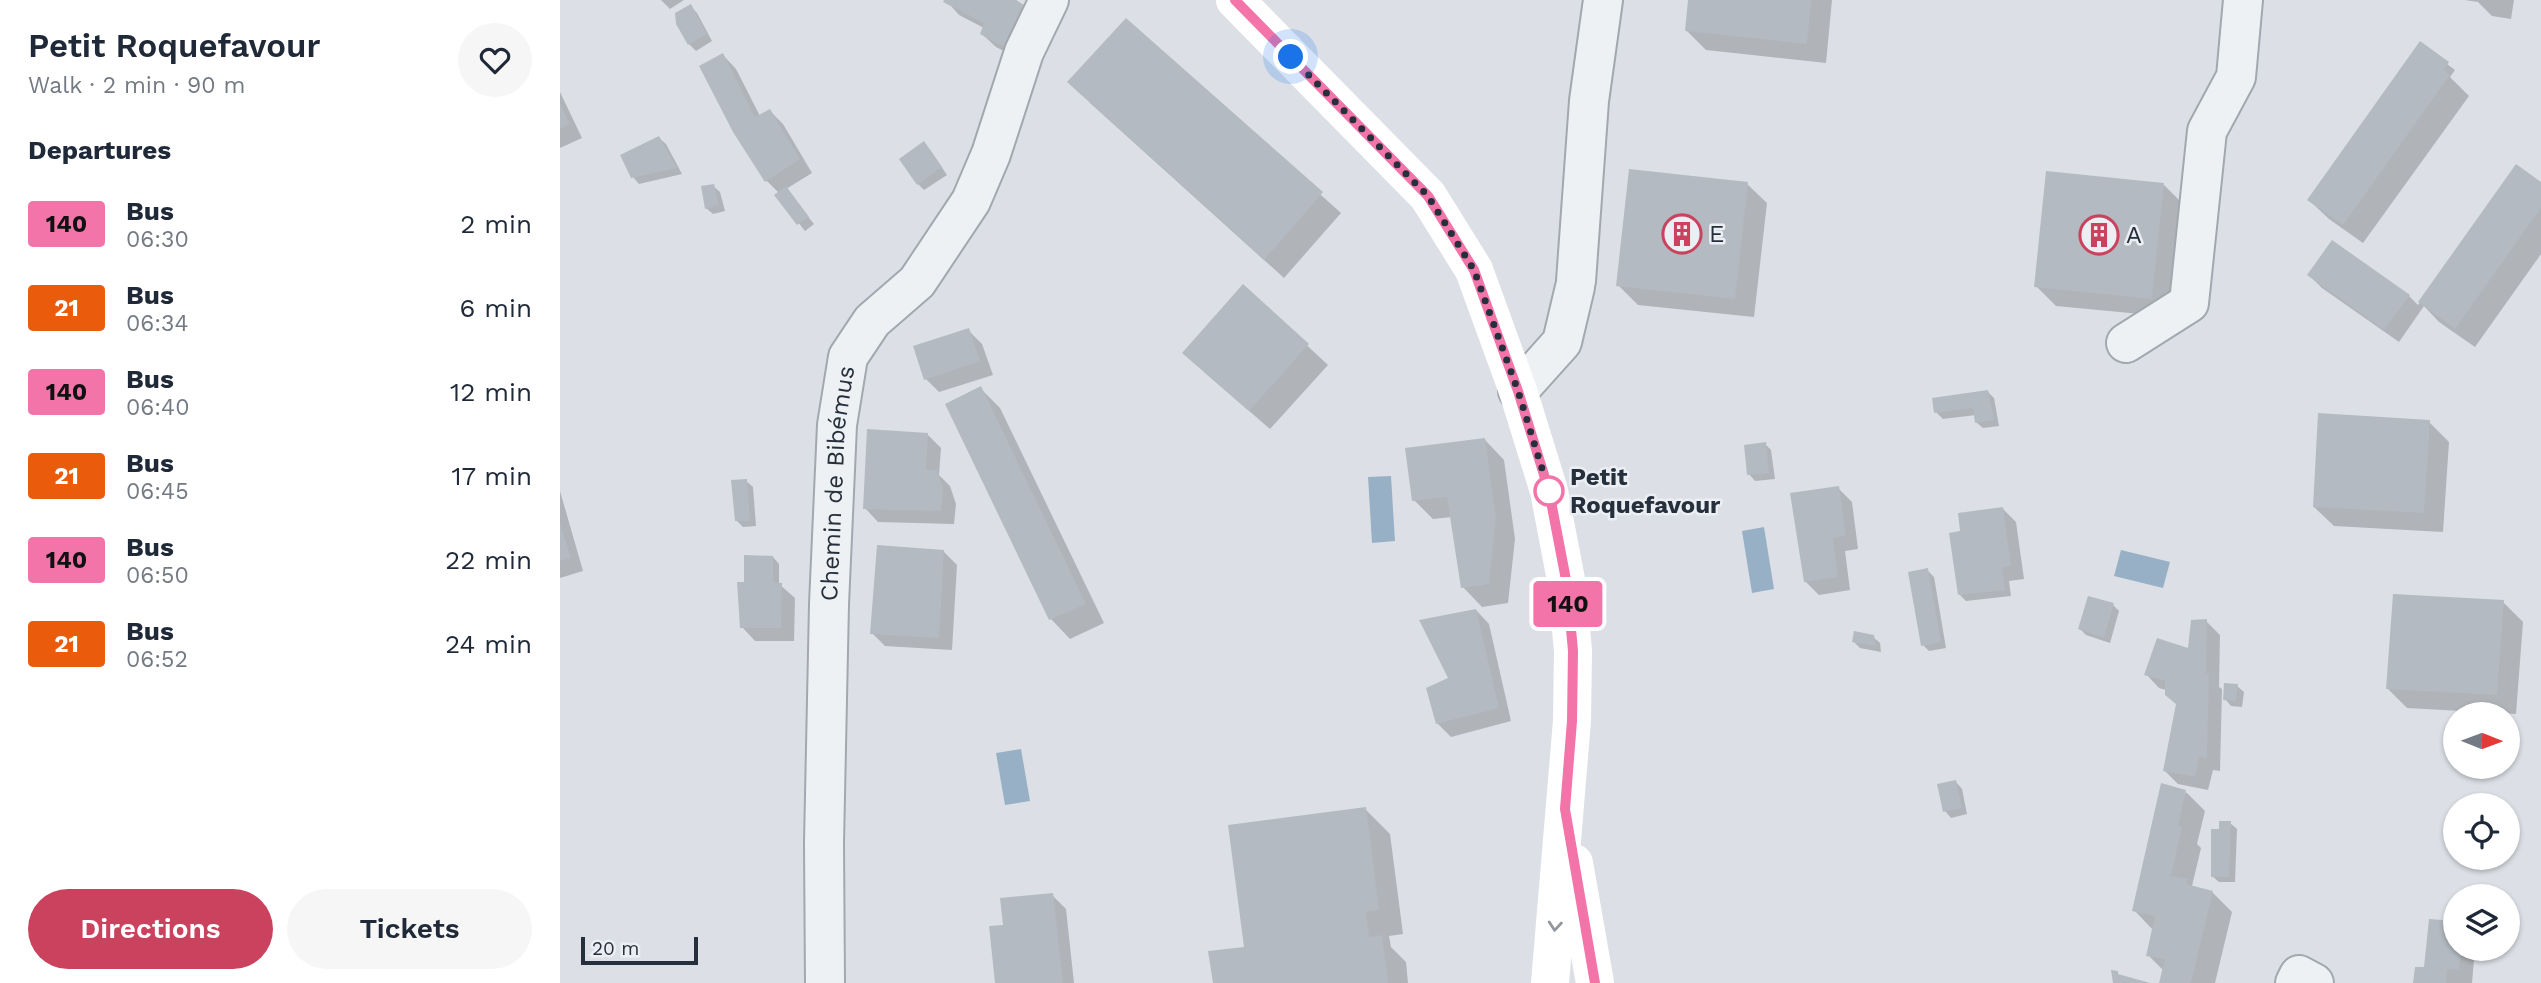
<!DOCTYPE html>
<meta charset="utf-8">
<style>
:root{--surface:#fff;--page:#f6f6f7;--text:#1f2937;--muted:#747a83;--accent:#ca425d}
body{margin:0;font-family:"Work Sans",sans-serif;background:var(--page);color:var(--text);height:100vh;display:flex;flex-direction:column;font-size:26px;white-space:nowrap}
*{box-sizing:border-box;margin:0}
p{font-size:23px;color:var(--muted)}
.icon{flex:none;width:38px;height:38px;fill:none;stroke:currentColor;stroke-width:2;stroke-linecap:round;stroke-linejoin:round}
.map{position:relative;flex:1;overflow:hidden}
.sheet{display:flex;flex-direction:column;background:var(--surface);width:560px}
.sheet>*{flex:none}
.badge{padding:0 14px;border-radius:5px;font-size:24px;line-height:46px}
.needle{width:46px;rotate:91deg}
.controls{position:absolute;left:1883px;top:702px;display:grid;gap:14px}
.controls a{display:grid;place-items:center;width:77px;height:77px;border-radius:50%;background:var(--surface);box-shadow:0 2px 5px #0004;font-size:35px}
.scale{position:absolute;left:21px;bottom:18px;width:117px;box-sizing:border-box;padding-left:7px;border:4px solid #262f3c;border-top:0;font-size:19px;line-height:24px;white-space:nowrap;color:#262f3c;-webkit-text-stroke:5px #ebeff4;paint-order:stroke}
.you{position:absolute;width:35px;height:35px;margin:-18px;border:5px solid #fff;border-radius:50%;background:#1a73e8;box-shadow:0 0 0 10px #1a73e833}
.map>.badge{position:absolute;translate:-50% -50%;box-shadow:0 0 0 4px #fff}
h2{padding:0 28px;font-size:26px;line-height:63px}
.round{display:grid;place-items:center;flex:none;width:74px;height:74px;border-radius:37px;background:var(--page)}
.headline{display:flex;align-items:center;justify-content:space-between;height:119px;padding:0 28px}
h1{font-size:33px;font-weight:600;line-height:52px}
.primary-button{display:flex;gap:14px;margin-top:auto;padding:14px 28px}
.primary-button a{flex:1;height:80px;border-radius:42px;background:var(--accent);color:#fff;font-size:28px;font-weight:600;line-height:80px;text-align:center}
.primary-button a+a{background:var(--page);color:var(--text)}
ul{padding:0;list-style:none}
li{display:flex;align-items:center;gap:21px;height:84px;padding:0 28px}
li div{flex:1}
li b{display:block;font-size:26px}
li em{font-style:normal}
li .badge{min-width:77px;font-weight:700;text-align:center}
main{display:flex;flex:1;min-height:0}
.map>svg:first-child{display:block}
.water{fill:#97b0c6}
.shadow{fill:#0003}
.building{fill:#b3bac2}
.lines{fill:none;stroke-linecap:round;stroke-linejoin:round}
.street-casing{stroke:#a2a7b0;stroke-width:42}
.street{stroke:#eef1f4;stroke-width:38}
.secondary{stroke:#fff;stroke-width:38}
.oneway{stroke:#92979e}
.line-casing{stroke:#fff;stroke-width:16}
.line{stroke:#f274a9;stroke-width:10}
.walk{stroke:#262f3c;stroke-width:7;stroke-dasharray:0 12.6}
.stop-dot{fill:#fff;stroke:#f274a9;stroke-width:3.5}
.labels{text-anchor:middle;dominant-baseline:central;stroke-width:5;stroke-linejoin:round;paint-order:stroke}
.poi-label{font-size:24px;fill:#262f3c;stroke:#ebeff4;text-anchor:start}
.stop-label{font-size:24px;font-weight:bold;fill:#262f3c;stroke:#ebeff4;text-anchor:start}
.street-label{font-size:24px;fill:#262f3c;stroke:#ebeff4}
</style>
<main>
<section class="sheet">
<div class="headline"><div><h1>Petit Roquefavour</h1><p>Walk · 2 min · 90 m</p></div><a class="round"><svg class="icon" aria-label="heart" viewBox="0 0 24 24"><path d="M12 20l-8-8c-3-5 5-10 8-4 3-6 11-1 8 4z"/></svg></a></div>
<h2>Departures</h2>
<ul>
<li><span class="badge" style="background:#f274a9;color:#111">140</span><div><b>Bus</b><p>06:30</p></div><em>2 min</em></li>
<li><span class="badge" style="background:#ea5b0b;color:#fff">21</span><div><b>Bus</b><p>06:34</p></div><em>6 min</em></li>
<li><span class="badge" style="background:#f274a9;color:#111">140</span><div><b>Bus</b><p>06:40</p></div><em>12 min</em></li>
<li><span class="badge" style="background:#ea5b0b;color:#fff">21</span><div><b>Bus</b><p>06:45</p></div><em>17 min</em></li>
<li><span class="badge" style="background:#f274a9;color:#111">140</span><div><b>Bus</b><p>06:50</p></div><em>22 min</em></li>
<li><span class="badge" style="background:#ea5b0b;color:#fff">21</span><div><b>Bus</b><p>06:52</p></div><em>24 min</em></li>
</ul>
<div class="primary-button"><a>Directions</a><a>Tickets</a></div>
</section>
<div class="map">
<svg width="1981" height="983" viewBox="0 0 1981 983">
<rect width="100%" height="100%" fill="#dce0e6"/>
<!-- water -->
<g class="water">
<path d="M831,476L835,541L812,543L808,477Z"/>
<path d="M1204,527L1214,589L1192,593L1182,531Z"/>
<path d="M1561,550L1610,562L1603,588L1554,576Z"/>
<path d="M461,749L470,801L445,805L436,753Z"/>
</g>
<!-- shadow -->
<g class="shadow">
<path d="M101,0H124L110,9Z"/>
<path d="M386,0H457L456,2L477,20L464,62L436,47L422,34L424,28L399,15Z"/>
<path d="M1130,0H1272L1266,63L1146,50L1127,31Z"/>
<path d="M1905,0H1954L1951,19L1932,16L1918,2Z"/>
<path d="M130,6L137,13L152,41L136,51L129,44L118,23Z"/>
<path d="M566,20L781,213L724,278L529,102Z"/>
<path d="M1860,44L1895,70L1890,77L1909,96L1803,243L1769,219L1749,200Z"/>
<path d="M163,55L176,69L200,116L210,111L223,124L252,173L226,189L254,224L245,231L217,195L219,193L206,180Z"/>
<path d="M0,92L22,138L0,148Z"/>
<path d="M99,138L106,144L122,174L79,184L73,177Z"/>
<path d="M370,150L387,175L364,190L358,184Z"/>
<path d="M1957,166L1981,184V254L1915,347L1879,322L1864,306L1839,342L1762,288L1749,275L1849,296L1858,305Z"/>
<path d="M1187,184L1207,203L1194,317L1078,305L1058,285Z"/>
<path d="M1604,185L1623,204L1612,317L1496,306L1476,286Z"/>
<path d="M153,186L160,192L165,211L153,214L146,208Z"/>
<path d="M683,286L768,365L710,429L644,372Z"/>
<path d="M408,330L422,344L433,375L379,392L366,379Z"/>
<path d="M420,388L440,408L544,623L510,639L491,619Z"/>
<path d="M1428,392L1434,398L1439,426L1423,428L1416,422V415L1383,419L1376,412Z"/>
<path d="M1869,422L1889,442L1883,532L1774,526L1754,507Z"/>
<path d="M367,434L381,448L379,475L390,486L396,504L394,524L318,522L305,508Z"/>
<path d="M925,440L944,460L955,539L948,603L922,607L903,587L892,517L873,519L854,500Z"/>
<path d="M1205,444L1211,450L1215,479L1195,481L1189,474Z"/>
<path d="M186,481L193,487L196,526L183,527L176,520Z"/>
<path d="M1278,488L1292,502L1298,549L1285,551L1290,590L1259,595L1245,581Z"/>
<path d="M0,491L23,571L0,578Z"/>
<path d="M1443,509L1456,522L1464,579L1449,581L1451,596L1406,601L1400,595L1402,533Z"/>
<path d="M384,552L397,565L392,650L325,646L312,633Z"/>
<path d="M213,557L219,564V584L235,598L234,641H195L182,627L186,584Z"/>
<path d="M1367,570L1374,577L1386,648L1369,651L1363,645Z"/>
<path d="M1943,602L1963,622L1956,714L1847,708L1828,689Z"/>
<path d="M1553,605L1559,611L1550,643L1526,635L1520,629Z"/>
<path d="M916,610L929,624L951,721L891,737L877,723Z"/>
<path d="M1646,621L1660,635L1659,687L1662,689L1660,771L1653,770L1648,790L1618,784L1604,770L1618,705L1606,690L1599,688L1586,674L1630,650Z"/>
<path d="M1313,637L1320,643L1321,652L1300,648L1294,642Z"/>
<path d="M1677,686L1684,692L1682,707L1671,706L1665,699Z"/>
<path d="M1396,782L1402,789L1407,814L1391,818L1385,811Z"/>
<path d="M1626,792L1645,811L1637,844L1641,848L1632,886L1652,892L1672,912L1655,983H1601L1604,971L1588,955L1593,930L1574,910Z"/>
<path d="M805,809L830,834L843,934L829,936L831,947L846,962L848,983H654Z"/>
<path d="M1670,823L1677,829L1675,882H1659L1652,876L1660,831Z"/>
<path d="M492,895L506,909L514,983H437L445,927Z"/>
<path d="M1870,921L1895,923V948H1915L1912,983H1855L1866,969Z"/>
</g>
<!-- building -->
<g class="building">
<path d="M384,0H456L464,5L450,50L420,34L424,23L383,2Z"/>
<path d="M1128,0H1251L1247,44L1125,31Z"/>
<path d="M131,4L147,34L128,45L116,24L115,13Z"/>
<path d="M566,18L763,192L704,260L507,82Z"/>
<path d="M1860,41L1889,62L1884,70L1890,75L1783,225L1747,200Z"/>
<path d="M163,53L195,117L210,109L240,159L205,182L173,132L139,66Z"/>
<path d="M0,104L10,124L0,129Z"/>
<path d="M99,136L117,168L71,178L60,155Z"/>
<path d="M364,141L382,167L357,185L339,159Z"/>
<path d="M1956,164L1981,182V208L1895,329L1858,302Z"/>
<path d="M1069,169L1188,182L1175,299L1056,286Z"/>
<path d="M1486,171L1604,183L1592,299L1474,287Z"/>
<path d="M154,184L159,205L145,209L141,186Z"/>
<path d="M226,186L249,217L237,225L214,195Z"/>
<path d="M1772,240L1850,295L1824,330L1747,275Z"/>
<path d="M683,284L749,344L689,411L622,353Z"/>
<path d="M409,328L420,361L364,380L353,346Z"/>
<path d="M421,386L526,604L489,620L385,404Z"/>
<path d="M1428,390L1434,420L1415,423L1413,408L1374,413L1372,398Z"/>
<path d="M1758,413L1870,420L1864,513L1753,507Z"/>
<path d="M307,429L368,433L366,470H377L383,489L381,511L303,509Z"/>
<path d="M925,438L936,518L929,584L901,588L887,497L852,501L845,448Z"/>
<path d="M1206,442L1209,473L1187,475L1184,445Z"/>
<path d="M187,479L190,521H175L171,480Z"/>
<path d="M1279,486L1286,536L1273,538L1278,577L1244,582L1230,493Z"/>
<path d="M1443,507L1451,566L1442,568L1445,590L1398,595L1389,533L1400,531L1398,513Z"/>
<path d="M0,523L11,558L0,561Z"/>
<path d="M317,545L384,550L379,638L310,634Z"/>
<path d="M184,555L213,556V582L222,583L221,628H180L177,582H184Z"/>
<path d="M1368,568L1381,642L1361,646L1348,572Z"/>
<path d="M1833,594L1944,600L1937,695L1826,689Z"/>
<path d="M1528,596L1554,603L1544,638L1518,629Z"/>
<path d="M916,609L939,708L876,724L866,688L888,678L859,620Z"/>
<path d="M1647,619L1646,673L1649,674L1647,758L1639,757L1635,777L1603,771L1616,704L1605,695V681L1584,675L1597,638L1628,648L1631,620Z"/>
<path d="M1294,631L1314,635L1316,646L1292,642Z"/>
<path d="M1664,683L1678,684L1676,701L1663,700Z"/>
<path d="M1396,780L1402,808L1383,812L1377,784Z"/>
<path d="M1601,783L1626,790L1618,826L1622,827L1611,876L1628,879L1626,884L1653,891L1631,983H1599L1605,959L1586,956L1595,916L1572,911Z"/>
<path d="M806,807L819,910L806,912L809,937L822,935L828,983H653L648,951L684,947L668,825Z"/>
<path d="M1659,821H1671L1669,877H1651V829H1659Z"/>
<path d="M493,893L503,983H435L429,926L443,925L440,898Z"/>
<path d="M1869,919L1895,921V948H1901L1899,970L1887,969L1886,983H1853L1855,967H1864Z"/>
<path d="M1551,970L1558,971V974L1590,983H1553Z"/>
</g>
<g class="lines">
<!-- street casing -->
<g class="street-casing">
<g id="street">
<path d="M1016,281L1029,101L1043,0"/>
<path d="M1566,343L1629,303L1647,131L1676,77L1683,0"/>
<path d="M958,391L1002,342L1015,287"/>
<path id="s1" d="M265,983L264,843L269,604L277,425L288,357L312,321L357,282L411,201L431,154L464,52L489,0"/>
<path d="M1735,983L1739,975L1754,983"/>
</g>
</g>
<!-- street -->
<use href="#street" class="street"/>
<!-- secondary -->
<g class="secondary">
<path d="M675,0L868,196L914,270L958,391L989,491L1007,585L1013,651L1012,721L990,983"/>
<path d="M1014,863L1035,983"/>
</g>
</g>
<!-- one-way arrows -->
<defs><path id="oneway-chevron" d="M-2-3.5L2.5 0L-2 3.5" fill="none" stroke-width="1.6" stroke-linecap="round" stroke-linejoin="round" transform="scale(1.75)"/></defs>
<use class="oneway" href="#oneway-chevron" transform="translate(995 926) rotate(95)"/>
<g class="lines">
<!-- line casing -->
<g class="line-casing">
<path id="line" d="M675,0L868,196L914,270L931,317L958,391L989,491L1007,585L1013,651L1012,721L1005,809L1035,983"/>
</g>
<!-- line -->
<use href="#line" class="line"/>
<!-- walk -->
<path class="walk" d="M731,57L868,196L914,270L958,391L989,491"/>
</g>
<!-- icons -->
<defs>
<g id="building-ring" transform="scale(2.0125)"><circle r="9.5" fill="#ebeff4" stroke="#ca425d" stroke-width="1.5"/><path d="M-4-6H4V6H1V3H-1V6H-4ZM-2.5-4.3h1.7v1.8h-1.7ZM.8-4.3h1.7v1.8H.8ZM-2.5-1h1.7V.8h-1.7ZM.8-1h1.7V.8H.8Z" fill="#ca425d"/></g>
</defs>
<g fill-rule="evenodd">
<use href="#building-ring" x="1122" y="234"/>
<use href="#building-ring" x="1539" y="235"/>
</g>
<!-- markers -->
<circle class="stop-dot" cx="989" cy="491" r="14"/>
<g class="labels">
<!-- poi labels -->
<g class="poi-label">
<text x="1149" y="234">E</text>
<text x="1566" y="235">A</text>
</g>
<!-- stop labels -->
<g class="stop-label">
<text x="1010" y="477">Petit<tspan x="1010" dy="28">Roquefavour</tspan></text>
</g>
<!-- street labels -->
<g class="street-label">
<text stroke="none"><textPath href="#s1" startOffset="500">Chemin de Bibémus</textPath></text>
</g>
</g>
</svg>
<div class="controls">
<a><svg class="needle" viewBox="-14 -14 28 28"><path d="M0-13l5 13h-10z" fill="#e53935"/><path d="M0 13l5-13h-10z" fill="#747a83"/></svg></a>
<a><svg class="icon" aria-label="locate" viewBox="0 0 24 24"><circle cx="12" cy="12" r="6"/><path d="M12 2v4M12 18v4M2 12h4M18 12h4"/></svg></a>
<a><svg class="icon" aria-label="layers" viewBox="0 0 24 24"><path d="M12 4l9 5-9 5-9-5zM3 14l9 5 9-5"/></svg></a>
</div>
<div class="scale">20 m</div>
<div class="you" style="left:731px;top:57px"></div>
<b class="badge" style="left:1008px;top:604px;background:#f274a9;color:#111">140</b>
</div>
</main>
